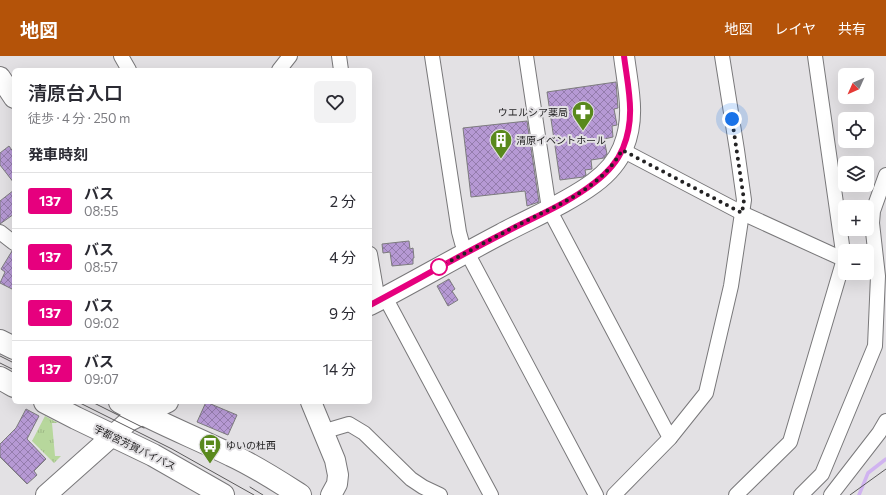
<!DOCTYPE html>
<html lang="ja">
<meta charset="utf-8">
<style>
:root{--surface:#fff;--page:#f2f2f3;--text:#2b2b33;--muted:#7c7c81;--line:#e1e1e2;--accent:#b45309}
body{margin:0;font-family:Commissioner,"Noto Sans JP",sans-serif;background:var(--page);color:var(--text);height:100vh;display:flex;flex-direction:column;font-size:15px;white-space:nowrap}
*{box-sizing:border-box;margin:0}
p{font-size:13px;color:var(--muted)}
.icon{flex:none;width:22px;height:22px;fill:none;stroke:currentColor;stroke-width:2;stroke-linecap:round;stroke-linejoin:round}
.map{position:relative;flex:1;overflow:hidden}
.drawer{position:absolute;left:12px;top:12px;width:360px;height:336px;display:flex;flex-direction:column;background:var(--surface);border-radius:6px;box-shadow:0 4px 16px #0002}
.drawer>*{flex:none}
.badge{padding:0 8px;border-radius:3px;font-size:14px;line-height:26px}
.needle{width:26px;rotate:225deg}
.controls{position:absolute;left:838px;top:12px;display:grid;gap:8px}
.controls a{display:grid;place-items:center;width:36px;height:36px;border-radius:6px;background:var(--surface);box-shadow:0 4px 16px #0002;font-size:20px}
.you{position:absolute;width:20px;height:20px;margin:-10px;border:3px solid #fff;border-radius:50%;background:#1a73e8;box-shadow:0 0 0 6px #1a73e833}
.map>.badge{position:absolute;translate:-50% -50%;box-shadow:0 0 0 2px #fff}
h2{padding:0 16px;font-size:15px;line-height:36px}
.round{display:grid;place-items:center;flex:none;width:42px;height:42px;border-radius:6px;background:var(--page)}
.headline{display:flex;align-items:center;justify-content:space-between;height:68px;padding:0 16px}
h1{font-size:19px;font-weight:600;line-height:30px}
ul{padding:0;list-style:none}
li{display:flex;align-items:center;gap:12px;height:56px;padding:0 16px;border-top:1px solid var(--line)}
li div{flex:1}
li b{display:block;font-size:15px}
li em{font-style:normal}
li .badge{min-width:44px;font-weight:700;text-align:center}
header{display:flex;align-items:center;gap:24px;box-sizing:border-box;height:56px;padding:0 20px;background:var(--accent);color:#fff}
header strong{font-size:19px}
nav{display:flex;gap:22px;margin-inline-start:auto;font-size:14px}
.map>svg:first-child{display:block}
.park{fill:url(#park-tufts)}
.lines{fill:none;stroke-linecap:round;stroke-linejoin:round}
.stream{stroke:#d0b3f0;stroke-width:3.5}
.building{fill:url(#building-cross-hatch);stroke:#7d7c7e}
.street-casing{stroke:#79787a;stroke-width:16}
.secondary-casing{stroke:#79787a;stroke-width:22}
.primary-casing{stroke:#79787a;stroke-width:24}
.street{stroke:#fff;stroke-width:14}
.secondary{stroke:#fff;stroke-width:20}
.primary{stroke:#fff;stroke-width:22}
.tram{stroke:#5b5a5b;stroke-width:1}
.line-casing{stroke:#fff;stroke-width:9}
.line{stroke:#e6007e;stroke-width:6}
.walk{stroke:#242324;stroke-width:4;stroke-dasharray:0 7.2}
.stop-dot{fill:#fff;stroke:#e6007e;stroke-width:2}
.labels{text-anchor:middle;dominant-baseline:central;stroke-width:4;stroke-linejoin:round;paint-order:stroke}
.poi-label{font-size:10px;fill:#242324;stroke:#e3e1e4;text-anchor:start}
.street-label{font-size:10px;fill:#242324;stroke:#e3e1e4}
</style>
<header>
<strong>地図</strong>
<nav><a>地図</a><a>レイヤ</a><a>共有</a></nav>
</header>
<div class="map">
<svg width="886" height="439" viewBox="0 0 886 439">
<defs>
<pattern id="park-tufts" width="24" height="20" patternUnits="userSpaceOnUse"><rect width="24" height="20" fill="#b7d79c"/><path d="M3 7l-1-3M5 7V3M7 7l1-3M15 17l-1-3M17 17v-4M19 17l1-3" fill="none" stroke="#9db886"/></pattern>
<pattern id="building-cross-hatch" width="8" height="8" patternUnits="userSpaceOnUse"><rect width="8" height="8" fill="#b699d4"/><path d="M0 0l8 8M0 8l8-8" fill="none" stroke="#947cac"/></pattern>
</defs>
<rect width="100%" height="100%" fill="#e3e1e4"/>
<!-- park -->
<path class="park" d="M45,360L58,367H52L55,400H61L54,407L32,385Z"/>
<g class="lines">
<!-- stream -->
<path class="stream" d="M859,439L868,417L886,403"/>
</g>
<!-- building -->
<g class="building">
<path d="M616,26L618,52L614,53L617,69L612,70L613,81L604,83L607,98L604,102L591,104L592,113L585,114L586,119L583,121L560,124L547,36Z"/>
<path d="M527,65L539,146L527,150L525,135L471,141L463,72Z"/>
<path d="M9,90L14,97V127L0,109V97Z"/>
<path d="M14,134V158L0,168V145Z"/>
<path d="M409,185L410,193L413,192L414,202H413V208L392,210L390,196L383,197L382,188Z"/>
<path d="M12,195H14V234L0,227L5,216L1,213Z"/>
<path d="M449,223L455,233L452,235L458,244L448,250L437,230Z"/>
<path d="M206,346L237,359L228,379L197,366Z"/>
<path d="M26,353L39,360L27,383L46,403L34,415L37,419L27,428L0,401V388L16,372Z"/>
</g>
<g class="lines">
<!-- street casing -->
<g class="street-casing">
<g id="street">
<path d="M121,0L129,14"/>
<path d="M339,0L341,14"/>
<path d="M432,0L459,176L462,187L596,439"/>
<path d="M526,0L549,153L670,382"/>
<path d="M279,14L290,0"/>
<path d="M622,94L742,157L845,204"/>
<path d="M0,176L14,187"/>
<path d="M370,198L378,245"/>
<path d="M385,241L491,439"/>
<path d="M322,376L349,368L364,377L411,423L423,431L440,439"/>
<path d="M614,439L670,382L706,337L731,230L744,144L737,94L722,0"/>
<path d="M736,439L790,386L844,203L815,0"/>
<path d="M801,439L822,418L875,290L878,220L872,167L873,155L886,119"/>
<path d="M831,439L879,377L886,365"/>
</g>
</g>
<!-- secondary casing -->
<g class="secondary-casing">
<g id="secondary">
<path d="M0,21L14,42"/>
<path d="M370,249C414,226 457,201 501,178C531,162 567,147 594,127C606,118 617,107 623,92C636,61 628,32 624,0"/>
<path d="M311,346L335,404L338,419L337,428L331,439"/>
<path d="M46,439L129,365L168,346"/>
</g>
</g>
<!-- primary casing -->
<g class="primary-casing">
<g id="primary">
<path d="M0,285L14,292"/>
<path d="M0,322L14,330"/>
<path d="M45,346L76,362L153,399L223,439"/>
<path d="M120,346C156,366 194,381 231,399C255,410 278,425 300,439"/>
</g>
</g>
<!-- street -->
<use href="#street" class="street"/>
<!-- secondary -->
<use href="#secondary" class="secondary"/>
<!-- primary -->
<use href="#primary" class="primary"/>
<!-- tram -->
<g class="tram">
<path d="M0,300L14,307"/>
<path d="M0,307L14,314"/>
<path d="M78,346L172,393L254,439"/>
<path d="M92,346L144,372"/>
<path d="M250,431L263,439"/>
<path d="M850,439L886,413"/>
</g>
</g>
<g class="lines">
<!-- line casing -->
<g class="line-casing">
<path id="line" d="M370,249C415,225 459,200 504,177C534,161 567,148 594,127C606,118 617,107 623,92C636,61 628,32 624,0"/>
</g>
<!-- line -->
<use href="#line" class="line"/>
<!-- walk -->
<path class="walk" d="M439,211C466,197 493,182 520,168C559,148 601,133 622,94L742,157L744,144L732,63"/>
</g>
<!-- icons -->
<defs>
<g id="pharmacy-pin" transform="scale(1.15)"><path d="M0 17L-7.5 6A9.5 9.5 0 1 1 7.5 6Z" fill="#59891d" stroke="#e3e1e4"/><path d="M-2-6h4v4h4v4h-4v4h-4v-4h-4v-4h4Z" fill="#fff"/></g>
<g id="building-pin" transform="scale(1.15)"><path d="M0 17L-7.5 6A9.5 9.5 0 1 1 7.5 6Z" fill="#59891d" stroke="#e3e1e4"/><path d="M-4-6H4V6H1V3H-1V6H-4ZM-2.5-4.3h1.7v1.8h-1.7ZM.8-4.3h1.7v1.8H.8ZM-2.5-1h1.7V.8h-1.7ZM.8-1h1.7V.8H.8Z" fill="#fff"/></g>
<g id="bus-pin" transform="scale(1.15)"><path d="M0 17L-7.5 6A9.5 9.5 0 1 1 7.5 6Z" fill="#59891d" stroke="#e3e1e4"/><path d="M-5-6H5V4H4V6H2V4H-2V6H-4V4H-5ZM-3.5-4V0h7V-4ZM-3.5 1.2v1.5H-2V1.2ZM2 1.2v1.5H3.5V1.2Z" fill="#fff"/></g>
</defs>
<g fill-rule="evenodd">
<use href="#pharmacy-pin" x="583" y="56"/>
<use href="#building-pin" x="501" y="84"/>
<use href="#bus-pin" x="210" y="389"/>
</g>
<!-- markers -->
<circle class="stop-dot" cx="439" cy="211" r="8"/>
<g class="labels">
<!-- poi labels -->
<g class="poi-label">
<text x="568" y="56" text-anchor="end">ウエルシア薬局</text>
<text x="516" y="84">清原イベントホール</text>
<text x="226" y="389">ゆいの杜西</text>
</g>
<!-- street labels -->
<g class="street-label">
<text transform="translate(135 391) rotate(26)">宇都宮芳賀バイパス</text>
</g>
</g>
</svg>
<div class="controls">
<a><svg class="needle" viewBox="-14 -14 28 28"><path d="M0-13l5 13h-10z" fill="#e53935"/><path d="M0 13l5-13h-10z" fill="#7c7c81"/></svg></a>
<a><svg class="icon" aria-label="locate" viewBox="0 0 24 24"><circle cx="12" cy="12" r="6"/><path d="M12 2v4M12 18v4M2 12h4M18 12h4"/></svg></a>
<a><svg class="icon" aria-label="layers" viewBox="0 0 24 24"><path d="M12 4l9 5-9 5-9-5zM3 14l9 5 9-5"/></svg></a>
<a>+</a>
<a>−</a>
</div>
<div class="you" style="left:732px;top:63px"></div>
<section class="drawer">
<div class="headline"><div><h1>清原台入口</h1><p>徒歩 · 4 分 · 250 m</p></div><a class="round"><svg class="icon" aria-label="heart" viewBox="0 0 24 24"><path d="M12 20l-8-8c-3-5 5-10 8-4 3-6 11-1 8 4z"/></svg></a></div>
<h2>発車時刻</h2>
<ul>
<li><span class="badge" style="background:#e6007e;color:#fff">137</span><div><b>バス</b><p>08:55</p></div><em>2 分</em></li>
<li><span class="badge" style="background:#e6007e;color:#fff">137</span><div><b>バス</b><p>08:57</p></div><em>4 分</em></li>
<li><span class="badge" style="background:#e6007e;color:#fff">137</span><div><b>バス</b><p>09:02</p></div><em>9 分</em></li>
<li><span class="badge" style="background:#e6007e;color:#fff">137</span><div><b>バス</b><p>09:07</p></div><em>14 分</em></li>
</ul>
</section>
</div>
